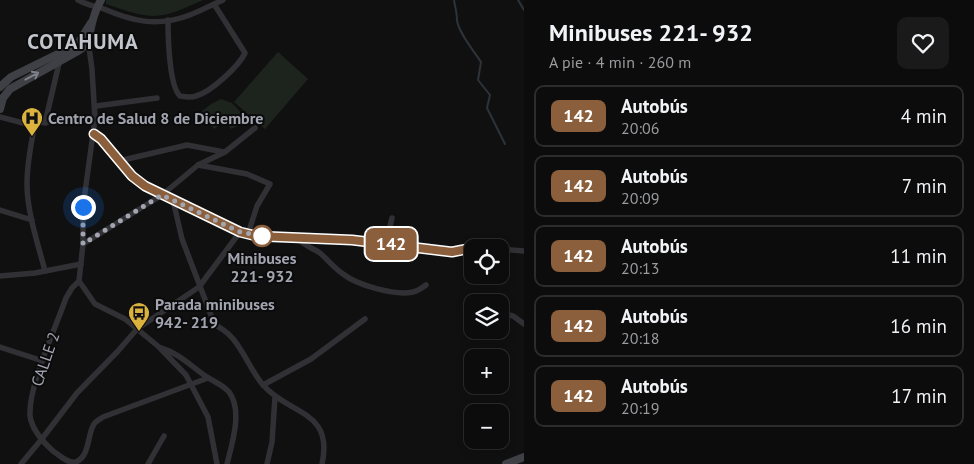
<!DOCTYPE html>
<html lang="es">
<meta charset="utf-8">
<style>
:root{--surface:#0c0c0d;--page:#1a1a1b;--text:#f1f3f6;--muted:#9a9b9d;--line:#2c2c2e}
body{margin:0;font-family:"PT Sans",sans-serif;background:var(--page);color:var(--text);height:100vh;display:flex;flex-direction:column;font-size:19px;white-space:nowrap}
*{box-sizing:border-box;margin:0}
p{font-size:16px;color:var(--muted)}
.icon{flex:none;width:28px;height:28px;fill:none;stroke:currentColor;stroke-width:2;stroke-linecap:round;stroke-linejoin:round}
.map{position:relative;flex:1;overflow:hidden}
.sheet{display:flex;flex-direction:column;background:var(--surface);width:450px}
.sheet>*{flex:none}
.badge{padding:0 10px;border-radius:8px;font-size:18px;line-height:32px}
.tools{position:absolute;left:464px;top:239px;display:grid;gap:10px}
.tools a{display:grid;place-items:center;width:45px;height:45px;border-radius:10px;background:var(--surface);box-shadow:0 2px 8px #0003,0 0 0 1px var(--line);font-size:25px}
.you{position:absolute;width:25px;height:25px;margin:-12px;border:4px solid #fff;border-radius:50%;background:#1a73e8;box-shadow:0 0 0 8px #1a73e833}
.map>.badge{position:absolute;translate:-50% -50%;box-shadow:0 0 0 2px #fff}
.round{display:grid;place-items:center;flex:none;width:52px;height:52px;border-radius:10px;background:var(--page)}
.summary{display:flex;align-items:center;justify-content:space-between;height:85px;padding:0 25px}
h1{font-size:24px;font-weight:800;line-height:38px}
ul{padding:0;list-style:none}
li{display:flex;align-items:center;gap:15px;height:62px;margin:0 10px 8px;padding:0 15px;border:2px solid var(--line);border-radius:10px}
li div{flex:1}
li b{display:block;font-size:19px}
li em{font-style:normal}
li .badge{min-width:55px;font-weight:700;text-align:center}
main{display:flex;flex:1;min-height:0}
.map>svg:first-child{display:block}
.green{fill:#1d231d}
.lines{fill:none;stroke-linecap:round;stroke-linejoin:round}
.stream{stroke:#2d3339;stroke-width:2}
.street{stroke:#313135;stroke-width:5.5}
.secondary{stroke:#3f4045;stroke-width:8}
.oneway{stroke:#7f828b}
.line-casing{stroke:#fff;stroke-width:11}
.line{stroke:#8b5e3c;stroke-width:8}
.walk{stroke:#a2a5b0;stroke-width:5;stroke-dasharray:0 9}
.stop-dot{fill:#fff;stroke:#8b5e3c;stroke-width:2.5}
.labels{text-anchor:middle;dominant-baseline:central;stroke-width:4;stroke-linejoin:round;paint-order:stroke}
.poi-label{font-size:16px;font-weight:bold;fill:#a2a5b0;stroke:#0b0b0c;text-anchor:start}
.stop-label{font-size:16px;font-weight:bold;fill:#a2a5b0;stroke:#0b0b0c}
.street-label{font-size:16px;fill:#a2a5b0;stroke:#0b0b0c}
.district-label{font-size:21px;font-weight:bold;letter-spacing:1px;fill:#c3c5cc;stroke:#0b0b0c}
</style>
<main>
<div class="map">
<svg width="524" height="464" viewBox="0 0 524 464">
<rect width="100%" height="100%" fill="#101011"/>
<!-- green -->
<g class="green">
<path d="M106,0H203C157,21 153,20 106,4Z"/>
<path d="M278,52L308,79L265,129L234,102Z"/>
<path d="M221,99L232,103L249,121L231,129L225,121L214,129L201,112L211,104Z"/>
</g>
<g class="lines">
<!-- stream -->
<g class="stream">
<path d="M454,0C455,7 457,13 457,20C458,32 474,51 481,62L478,80L490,95L487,108L505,144"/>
<path d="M518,0L524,10"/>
</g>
<!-- street -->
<g class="street">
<path d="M78,0C87,5 95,6 104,9C132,21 156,27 187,16C199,12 211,5 223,0"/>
<path d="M168,20C168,36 169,86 180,96C186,97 191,98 196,96C211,92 239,66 245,53L214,4"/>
<path d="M88,40L92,69L95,119L83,207V244L79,281L95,304L125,319L159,347L186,375L208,417L217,464"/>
<path d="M96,106L157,98"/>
<path d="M0,117L23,123H35L95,119"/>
<path d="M35,123C31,144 27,163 27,184C27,212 38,244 45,271"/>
<path d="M45,123L60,59"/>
<path d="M94,134L101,139L132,176L145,186L240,232L256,236L353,240L452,252L472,248"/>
<path d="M119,161L187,145L224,152"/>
<path d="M198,165L247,174L270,184L257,206L248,234"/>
<path d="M173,200L182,239L214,323C217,327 222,328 226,332C229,334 231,337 234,340C245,354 252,372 263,385C289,415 334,410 322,464"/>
<path d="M0,210L32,220"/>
<path d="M298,238C302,245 313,248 320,253C328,260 334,268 343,274C357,285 395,296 413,292C418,291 422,288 426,285"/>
<path d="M386,243L392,218"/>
<path d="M83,244L162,195L198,165L225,152L255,128"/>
<path d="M500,249L524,251"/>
<path d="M0,276L35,273L81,264"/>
<path d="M79,281L72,288L66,298C56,327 28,387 30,416C32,430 43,442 53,451C59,455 68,464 76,462C90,456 87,435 94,424C96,421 100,419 103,417L208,378"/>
<path d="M503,313L513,316L524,324"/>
<path d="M0,347L43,361"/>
<path d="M161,348C178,353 190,365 204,375C212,381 222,384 229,392C243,410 232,444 227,464"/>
<path d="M263,385L311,359L365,319"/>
<path d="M21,464L41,440L77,393L118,351L137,329L199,287L240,232"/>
<path d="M148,464L164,436"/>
<path d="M267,464L272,442L275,397"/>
</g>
<!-- secondary -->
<g class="secondary">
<path d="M0,87L11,77L74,46L79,42L91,23"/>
<path d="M0,109L3,98L10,89L78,51C90,44 89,35 92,23C94,15 97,7 101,0"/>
<path d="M506,464L524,457"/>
</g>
</g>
<!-- one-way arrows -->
<defs><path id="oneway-shaft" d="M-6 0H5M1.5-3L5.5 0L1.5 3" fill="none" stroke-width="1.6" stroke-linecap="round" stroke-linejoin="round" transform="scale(1.25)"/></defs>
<use class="oneway" href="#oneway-shaft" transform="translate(32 76) rotate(-28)"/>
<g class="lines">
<!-- line casing -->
<g class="line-casing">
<path id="line" d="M94,134L101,139L132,176L145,186L240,232L256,236L352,240L452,252L472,248"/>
</g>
<!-- line -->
<use href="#line" class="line"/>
<!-- walk -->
<path class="walk" d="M83,207V244L162,195L240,232L262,236"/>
</g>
<!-- icons -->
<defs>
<g id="hospital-pin" transform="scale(1.125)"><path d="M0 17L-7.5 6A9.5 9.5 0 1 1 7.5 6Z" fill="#dab33f" stroke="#0b0b0c"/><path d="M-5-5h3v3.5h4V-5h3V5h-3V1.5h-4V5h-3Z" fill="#111"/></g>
<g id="bus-pin" transform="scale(1.125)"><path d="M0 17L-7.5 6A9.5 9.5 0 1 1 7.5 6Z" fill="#dab33f" stroke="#0b0b0c"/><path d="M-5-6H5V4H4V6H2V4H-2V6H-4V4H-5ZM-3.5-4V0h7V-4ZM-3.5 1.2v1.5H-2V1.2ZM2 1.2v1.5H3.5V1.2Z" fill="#111"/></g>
</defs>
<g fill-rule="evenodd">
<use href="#hospital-pin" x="32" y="118"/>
<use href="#bus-pin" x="139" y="313"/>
</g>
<!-- markers -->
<circle class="stop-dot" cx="262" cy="236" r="10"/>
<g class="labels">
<!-- poi labels -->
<g class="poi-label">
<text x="48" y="118">Centro de Salud 8 de Diciembre</text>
<text x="155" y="304">Parada minibuses<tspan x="155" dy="18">942- 219</tspan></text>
</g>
<!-- stop labels -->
<g class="stop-label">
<text x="262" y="258">Minibuses<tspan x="262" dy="18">221- 932</tspan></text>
</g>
<!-- street labels -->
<g class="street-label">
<text transform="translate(45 359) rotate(-71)">CALLE 2</text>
</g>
<!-- district labels -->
<g class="district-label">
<text x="83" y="41">COTAHUMA</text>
</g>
</g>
</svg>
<div class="tools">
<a><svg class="icon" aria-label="locate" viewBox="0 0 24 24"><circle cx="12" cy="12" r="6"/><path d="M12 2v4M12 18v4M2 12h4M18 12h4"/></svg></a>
<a><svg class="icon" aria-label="layers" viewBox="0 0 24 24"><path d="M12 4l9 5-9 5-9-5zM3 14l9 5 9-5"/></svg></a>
<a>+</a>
<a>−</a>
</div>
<div class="you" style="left:83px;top:207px"></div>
<b class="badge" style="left:391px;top:244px;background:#8b5e3c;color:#fff">142</b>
</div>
<section class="sheet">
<div class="summary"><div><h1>Minibuses 221- 932</h1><p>A pie · 4 min · 260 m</p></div><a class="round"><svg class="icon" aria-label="heart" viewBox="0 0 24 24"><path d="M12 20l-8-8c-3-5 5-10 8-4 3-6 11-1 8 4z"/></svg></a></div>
<ul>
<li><span class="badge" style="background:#8b5e3c;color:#fff">142</span><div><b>Autobús</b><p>20:06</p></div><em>4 min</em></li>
<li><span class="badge" style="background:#8b5e3c;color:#fff">142</span><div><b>Autobús</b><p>20:09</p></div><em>7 min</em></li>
<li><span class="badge" style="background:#8b5e3c;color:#fff">142</span><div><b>Autobús</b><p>20:13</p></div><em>11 min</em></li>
<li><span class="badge" style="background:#8b5e3c;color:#fff">142</span><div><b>Autobús</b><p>20:18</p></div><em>16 min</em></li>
<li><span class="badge" style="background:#8b5e3c;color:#fff">142</span><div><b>Autobús</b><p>20:19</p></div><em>17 min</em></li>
</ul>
</section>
</main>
